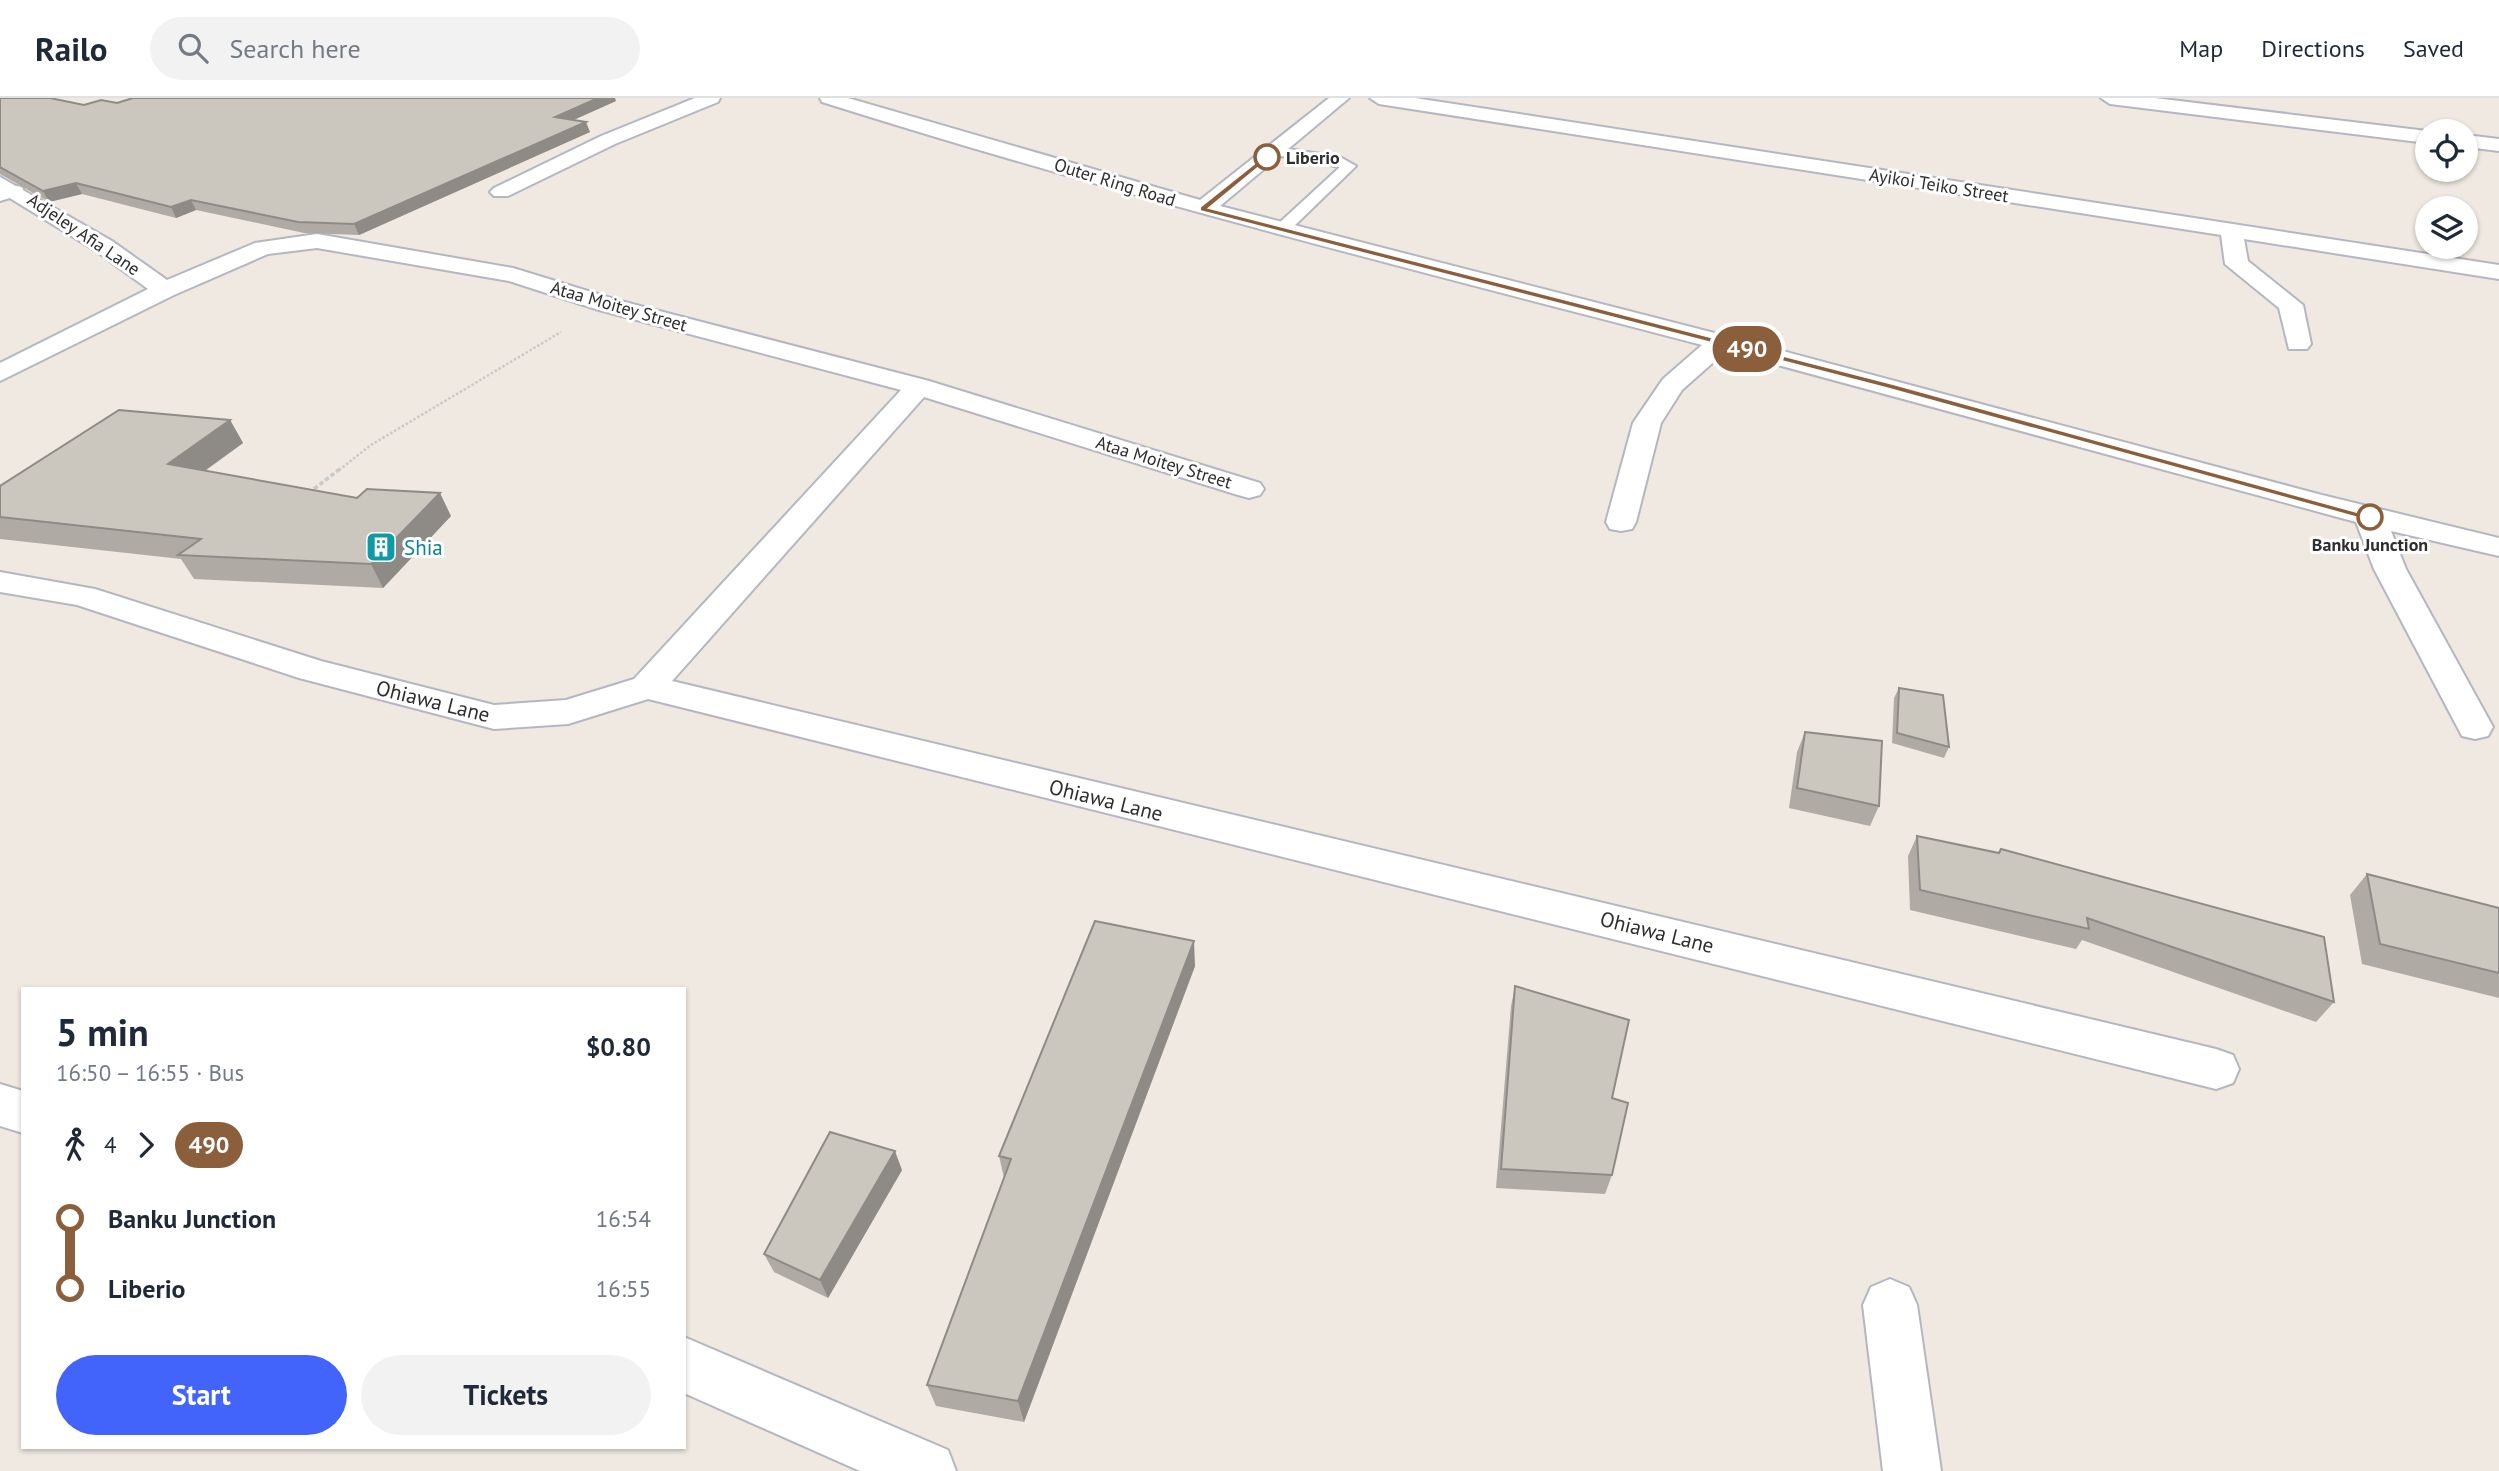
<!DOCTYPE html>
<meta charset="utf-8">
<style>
:root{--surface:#fff;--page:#f2f2f3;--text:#1f2937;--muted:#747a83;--line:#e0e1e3;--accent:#4264fb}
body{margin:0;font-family:"PT Sans",sans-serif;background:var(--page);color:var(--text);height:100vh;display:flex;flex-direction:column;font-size:26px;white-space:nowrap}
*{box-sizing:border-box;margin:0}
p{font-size:23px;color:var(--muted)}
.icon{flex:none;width:38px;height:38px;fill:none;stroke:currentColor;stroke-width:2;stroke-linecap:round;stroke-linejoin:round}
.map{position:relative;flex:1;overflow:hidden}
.panel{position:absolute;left:21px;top:889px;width:665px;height:462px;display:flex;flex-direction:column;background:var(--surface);border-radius:0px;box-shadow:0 2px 5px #0004}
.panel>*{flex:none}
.badge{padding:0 14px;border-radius:23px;font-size:24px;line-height:46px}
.fabs{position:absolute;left:2415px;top:21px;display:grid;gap:14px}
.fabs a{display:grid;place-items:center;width:63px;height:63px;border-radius:50%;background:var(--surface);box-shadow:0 2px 5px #0004;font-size:35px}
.map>.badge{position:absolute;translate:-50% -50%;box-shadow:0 0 0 4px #fff}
.legs{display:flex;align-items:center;gap:10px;height:77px;padding:0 35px;font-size:23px}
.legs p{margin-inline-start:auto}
.overview{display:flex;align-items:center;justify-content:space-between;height:119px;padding:0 35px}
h1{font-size:38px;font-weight:700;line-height:52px}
.action{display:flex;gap:14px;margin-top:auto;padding:14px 35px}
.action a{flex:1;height:80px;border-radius:42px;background:var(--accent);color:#fff;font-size:28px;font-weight:700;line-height:80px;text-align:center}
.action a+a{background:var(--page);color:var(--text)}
ul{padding:0 35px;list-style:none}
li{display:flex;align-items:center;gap:24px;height:70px;font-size:26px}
li i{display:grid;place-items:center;width:10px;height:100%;margin:0 9px;background:currentColor}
li i::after{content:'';width:18px;height:18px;margin:-9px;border:5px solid;border-radius:50%;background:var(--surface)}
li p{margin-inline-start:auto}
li:first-child i{background:linear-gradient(#0000 50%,currentColor 0)}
li:last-child i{background:linear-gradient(currentColor 50%,#0000 0)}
header{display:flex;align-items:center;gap:42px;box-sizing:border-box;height:98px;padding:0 35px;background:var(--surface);border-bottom:2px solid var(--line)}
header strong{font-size:33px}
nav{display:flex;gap:38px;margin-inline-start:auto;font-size:24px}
.search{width:490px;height:63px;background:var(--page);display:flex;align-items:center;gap:18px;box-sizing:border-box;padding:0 24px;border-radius:38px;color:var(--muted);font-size:26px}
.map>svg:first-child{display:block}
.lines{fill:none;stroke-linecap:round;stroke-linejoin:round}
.service-casing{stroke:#b4b7c1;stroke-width:4}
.minor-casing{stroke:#b4b7c1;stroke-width:4}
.path-far1{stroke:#c9c9c9;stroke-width:2.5;stroke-dasharray:2.5 2;stroke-linecap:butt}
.path{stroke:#c9c9c9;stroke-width:3.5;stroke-dasharray:4.5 2.5;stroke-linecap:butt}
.service{fill:#fff;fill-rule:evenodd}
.minor{fill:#fff;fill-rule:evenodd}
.wall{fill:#afaba4}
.shaded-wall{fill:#8e8b86}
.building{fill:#cbc7bf;stroke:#8e8b86;stroke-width:2}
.line-1{fill:#8b5e3c;stroke:#fff;stroke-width:2}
.stop-1-dot{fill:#fff;stroke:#8b5e3c;stroke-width:3.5}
.labels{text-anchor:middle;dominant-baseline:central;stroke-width:6;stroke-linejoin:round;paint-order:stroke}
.far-stop-label{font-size:18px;font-weight:bold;fill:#2e2e2e;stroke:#fff;text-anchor:start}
.far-street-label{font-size:18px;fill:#2e2e2e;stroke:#fff}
.culture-label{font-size:21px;fill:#0d838f;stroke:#fff;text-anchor:start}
.street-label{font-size:21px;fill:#2e2e2e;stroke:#fff}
</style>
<header>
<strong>Railo</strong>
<div class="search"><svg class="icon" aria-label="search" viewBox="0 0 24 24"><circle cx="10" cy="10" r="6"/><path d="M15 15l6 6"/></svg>Search here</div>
<nav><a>Map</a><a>Directions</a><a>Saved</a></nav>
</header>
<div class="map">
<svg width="2499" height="1373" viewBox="0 0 2499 1373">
<rect width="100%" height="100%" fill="#efe9e1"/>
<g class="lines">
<!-- service casing -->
<g class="service-casing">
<g id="service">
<path d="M1275,49L1340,59L1356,68L1289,133L1283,135L1275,130L1277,127L1340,69L1270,56L1268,53Z"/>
<path d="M18,88L23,90V96L0,103V93Z"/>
</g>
</g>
<!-- minor casing -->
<g class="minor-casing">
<g id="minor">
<path d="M695,0H720L718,4L615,46L508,98H494L490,94L494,90L601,38Z"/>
<path d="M820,0H848L1200,102L1329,0H1349L1220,108L1730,239L2322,397L2499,440V458L2391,433L2406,471L2493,629L2488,638L2475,641L2462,638L2374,471L2356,424L1726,253L1682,292L1661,325L1636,424L1632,431L1621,433L1610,431L1606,424L1633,325L1663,281L1702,247C1407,170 1113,96 822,4Z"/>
<path d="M1370,0H1415L2499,167V181L2244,141L2248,163L2303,207L2311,246L2307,251H2289L2279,210L2225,166L2221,137L1379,6Z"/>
<path d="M2101,0H2155L2427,33V45L2110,6Z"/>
<path d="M2466,37L2499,41V53L2466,49Z"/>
<path d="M0,79L112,143L167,182L255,145L317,136L513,170L617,202L929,283L1260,385L1264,391L1260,397L1249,400L1238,397L924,299L672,583L2216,951L2233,957L2239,971L2233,985L2216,991L648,601L568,626L494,631L299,580L77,507L0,494V474L95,491L321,563L494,607L566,602L634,581L901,292L599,212L509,183L317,150L268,156L174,197L0,283V265L148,191L96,153L0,94Z"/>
<path d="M0,986L23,993V1035L0,1028Z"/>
<path d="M1890,1181L1909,1189L1917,1207L1941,1373H1883L1863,1207L1871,1189Z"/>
<path d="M684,1239L948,1352L956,1373H860L684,1295Z"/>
</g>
</g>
<!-- path-far1 -->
<path class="path-far1" d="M339,372L371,347L561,234"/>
<!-- path -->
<path class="path" d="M314,391L341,370"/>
<!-- service -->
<use href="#service" class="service"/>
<!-- minor -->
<use href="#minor" class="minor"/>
</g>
<!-- wall -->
<g class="wall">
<path d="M0,0L84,7L616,3L573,22L590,34L359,137L304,135L196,112L176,120L82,96L49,104L0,76Z"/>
<path d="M230,322L243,345L205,373L451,418L383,490L194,481L181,461L0,441V388Z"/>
<path d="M1899,590L1949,649L1944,660L1892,645L1894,600Z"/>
<path d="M1805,634L1879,708L1870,728L1789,710L1797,654Z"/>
<path d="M1917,738L1999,755L2001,751L2334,904L2316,924L2082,842L2076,851L1910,812L1908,758Z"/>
<path d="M2367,776L2499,810V900L2362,866L2350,797Z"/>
<path d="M1195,868L1024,1324L936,1308L927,1287L1004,1080L999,1058Z"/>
<path d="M1515,888L1612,1000V1077L1605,1096L1496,1090L1511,908Z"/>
<path d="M902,1072L828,1200L774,1174L764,1156Z"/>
</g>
<!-- shaded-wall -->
<g class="shaded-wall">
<path d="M598,0H615L616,3L558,29L555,19Z"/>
<path d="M586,24L590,34L359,137L354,126Z"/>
<path d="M76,85L82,96L49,104L43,93Z"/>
<path d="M191,102L196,112L176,120L171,109Z"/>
<path d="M230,322L243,345L182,389L168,366Z"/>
<path d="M440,395L451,418L383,490L371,466Z"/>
<path d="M1194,843L1195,868L1024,1324L1018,1303Z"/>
<path d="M895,1053L902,1072L828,1200L820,1182Z"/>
</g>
<!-- building -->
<g class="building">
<path d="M0,0H50L84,7L101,2L117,5L133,0H598L555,19L586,24L354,126L298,124L191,102L171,109L76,85L43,93L0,69Z"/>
<path d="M119,312L230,322L168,366L357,400L367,391L440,395L371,466L178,457L201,441L0,419V388Z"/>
<path d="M1899,590L1943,597L1949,649L1897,635Z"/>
<path d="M1805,634L1882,643L1879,708L1797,690Z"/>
<path d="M1917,738L1999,755L2001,751L2324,839L2334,904L2087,820L2089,831L1920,792Z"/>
<path d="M2367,776L2499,810V875L2380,846Z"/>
<path d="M1095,823L1194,843L1018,1303L927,1287L1011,1061L999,1058Z"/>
<path d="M1515,888L1629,922L1612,1000L1628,1005L1612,1077L1501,1071Z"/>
<path d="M830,1034L895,1053L820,1182L764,1156Z"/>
</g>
<!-- line-1 -->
<path class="line-1" d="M1264,58L1271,59L1209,110L1893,286L2375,419L2366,422L1886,290L1200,113V109Z"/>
<!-- icons -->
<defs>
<g id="building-square" transform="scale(1.575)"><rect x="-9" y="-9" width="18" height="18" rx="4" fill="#0f9aa8" stroke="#fff"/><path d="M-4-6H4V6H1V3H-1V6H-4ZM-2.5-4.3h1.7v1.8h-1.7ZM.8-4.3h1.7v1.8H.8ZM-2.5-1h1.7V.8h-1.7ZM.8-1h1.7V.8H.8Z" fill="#fff"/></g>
</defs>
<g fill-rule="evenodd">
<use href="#building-square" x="381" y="449"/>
</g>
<!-- markers -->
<g class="stop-1-dot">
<circle cx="1267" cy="59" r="12"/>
<circle cx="2370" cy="419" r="12"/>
</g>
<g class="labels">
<!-- far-stop labels -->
<g class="far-stop-label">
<text x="1286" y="59">Liberio</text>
<text x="2370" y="446" text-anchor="middle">Banku Junction</text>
</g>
<!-- far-street labels -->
<g class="far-street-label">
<text transform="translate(1115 84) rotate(17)">Outer Ring Road</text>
<text transform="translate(1939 87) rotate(9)">Ayikoi Teiko Street</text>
<text transform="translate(84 136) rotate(34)">Adjeley Afia Lane</text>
<text transform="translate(619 208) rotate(16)">Ataa Moitey Street</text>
<text transform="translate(1164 364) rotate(17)">Ataa Moitey Street</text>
</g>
<!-- culture labels -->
<g class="culture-label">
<text x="404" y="449">Shia</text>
</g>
<!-- street labels -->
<g class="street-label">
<text transform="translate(433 603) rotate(14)">Ohiawa Lane</text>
<text transform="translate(1106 702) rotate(14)">Ohiawa Lane</text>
<text transform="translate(1657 834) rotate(14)">Ohiawa Lane</text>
</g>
</g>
</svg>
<div class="fabs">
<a><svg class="icon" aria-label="locate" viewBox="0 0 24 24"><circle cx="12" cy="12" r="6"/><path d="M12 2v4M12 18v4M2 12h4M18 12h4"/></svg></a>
<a><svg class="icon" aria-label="layers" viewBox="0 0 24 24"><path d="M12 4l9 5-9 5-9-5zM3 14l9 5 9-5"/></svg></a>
</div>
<b class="badge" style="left:1747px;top:251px;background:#8b5e3c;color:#fff">490</b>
<section class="panel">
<div class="overview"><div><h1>5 min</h1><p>16:50 – 16:55 · Bus</p></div><b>$0.80</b></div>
<div class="legs"><svg class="icon" aria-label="walk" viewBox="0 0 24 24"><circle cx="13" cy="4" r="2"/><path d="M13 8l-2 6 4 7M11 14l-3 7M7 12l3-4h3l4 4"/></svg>4<svg class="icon" aria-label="forward" viewBox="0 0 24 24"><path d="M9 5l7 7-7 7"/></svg><b class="badge" style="background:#8b5e3c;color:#fff">490</b></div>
<ul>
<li><i style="color:#8b5e3c"></i><b>Banku Junction</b><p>16:54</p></li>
<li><i style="color:#8b5e3c"></i><b>Liberio</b><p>16:55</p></li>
</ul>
<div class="action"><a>Start</a><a>Tickets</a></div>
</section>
</div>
